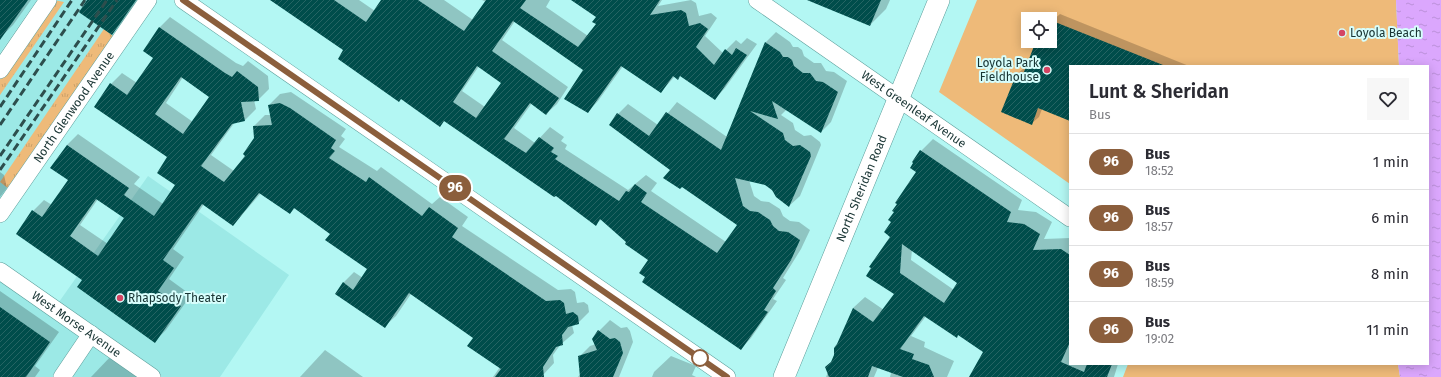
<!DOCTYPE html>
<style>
:root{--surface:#fff;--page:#f7f7f7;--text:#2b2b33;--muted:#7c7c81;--line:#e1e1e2}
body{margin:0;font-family:"Fira Sans",sans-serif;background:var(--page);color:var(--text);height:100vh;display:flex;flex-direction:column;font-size:15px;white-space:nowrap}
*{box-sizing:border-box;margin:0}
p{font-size:13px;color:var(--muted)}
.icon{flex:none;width:22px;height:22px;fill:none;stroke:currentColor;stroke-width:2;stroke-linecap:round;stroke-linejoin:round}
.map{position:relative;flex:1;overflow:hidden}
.details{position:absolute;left:1069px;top:65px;width:360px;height:300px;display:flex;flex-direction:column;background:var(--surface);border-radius:0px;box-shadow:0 2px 10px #0003}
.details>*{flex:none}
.badge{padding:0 8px;border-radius:13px;font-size:14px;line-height:26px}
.fabs{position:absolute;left:1021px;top:12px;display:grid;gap:8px}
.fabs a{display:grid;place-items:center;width:36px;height:36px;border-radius:0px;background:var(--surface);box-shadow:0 2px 10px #0003;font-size:20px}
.map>.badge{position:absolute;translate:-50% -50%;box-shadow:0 0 0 2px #fff}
.round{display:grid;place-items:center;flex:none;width:42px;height:42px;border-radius:0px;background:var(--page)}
.headline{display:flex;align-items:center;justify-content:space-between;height:68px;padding:0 20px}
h1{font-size:19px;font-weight:600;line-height:30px}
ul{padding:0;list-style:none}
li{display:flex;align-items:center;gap:12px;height:56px;padding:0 20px;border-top:1px solid var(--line)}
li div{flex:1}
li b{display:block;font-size:15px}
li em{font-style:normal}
li .badge{min-width:44px;font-weight:700;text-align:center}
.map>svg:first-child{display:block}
.built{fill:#9ce9e6}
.grass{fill:url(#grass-tufts)}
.green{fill:#eeba79;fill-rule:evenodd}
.water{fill:url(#water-ripples)}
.shadow{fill:#0003;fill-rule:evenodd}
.building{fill:url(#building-hatch);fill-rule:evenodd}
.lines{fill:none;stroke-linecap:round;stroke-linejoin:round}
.minor-casing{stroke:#5c9e9b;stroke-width:18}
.major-casing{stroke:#5c9e9b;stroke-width:22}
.minor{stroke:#fff;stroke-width:17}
.major{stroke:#fff;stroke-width:21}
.rail{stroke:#2d4e4d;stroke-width:3;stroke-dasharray:8 4;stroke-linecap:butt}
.line-casing{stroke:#fff;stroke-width:9}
.line{stroke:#8b5e3c;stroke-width:6}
.poi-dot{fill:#d44463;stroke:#d7fefc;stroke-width:1.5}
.stop-dot{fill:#fff;stroke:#8b5e3c;stroke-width:2}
.labels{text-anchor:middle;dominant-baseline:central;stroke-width:4;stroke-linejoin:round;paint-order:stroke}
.poi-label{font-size:12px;fill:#183433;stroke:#d7fefc;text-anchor:start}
.street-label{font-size:12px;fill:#183433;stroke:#d7fefc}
</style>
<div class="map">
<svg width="1441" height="377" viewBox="0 0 1441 377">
<defs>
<pattern id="grass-tufts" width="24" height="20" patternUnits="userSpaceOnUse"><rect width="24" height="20" fill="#eeba79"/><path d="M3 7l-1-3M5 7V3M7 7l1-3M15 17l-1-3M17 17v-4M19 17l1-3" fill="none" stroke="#cba069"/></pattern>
<pattern id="water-ripples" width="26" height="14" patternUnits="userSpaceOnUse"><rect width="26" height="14" fill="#dba7fd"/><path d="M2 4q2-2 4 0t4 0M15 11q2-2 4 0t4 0" fill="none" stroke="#bb90d9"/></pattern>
<pattern id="building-hatch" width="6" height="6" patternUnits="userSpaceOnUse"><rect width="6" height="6" fill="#004d4b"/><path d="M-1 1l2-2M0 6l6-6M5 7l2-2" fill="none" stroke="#256463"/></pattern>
</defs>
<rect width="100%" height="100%" fill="#b3f7f3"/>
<!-- built -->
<g class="built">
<path d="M0,0H37L0,53Z"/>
<path d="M54,0H138L0,202V79Z"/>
<path d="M148,176L289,275L220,377H28L0,358V271L54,309Z"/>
</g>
<!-- grass -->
<g class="grass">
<path d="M54,0L64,2L0,95V79Z"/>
<path d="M104,29L113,36L9,189L0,182Z"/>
</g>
<!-- green -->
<g class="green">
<path d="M977,0H1396L1399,66H1070V184L939,92ZM1028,19H1050V41H1028Z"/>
<path d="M1128,364H1398L1400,377H1123Z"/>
</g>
<!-- water -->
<path class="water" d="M1396,0H1441V377H1400L1398,364H1428V66H1399Z"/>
<!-- shadow -->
<g class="shadow">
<path d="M0,0H31L13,25L0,38Z"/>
<path d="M105,0H138L121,24L112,33Z"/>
<path d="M273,0H359L375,11L382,0H444L473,20L486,2L482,0H550L546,7L588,36L597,24V17L573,0H662L658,6L691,0L696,3L699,16L711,13L717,18L705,36L723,53L736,40L741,44L747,38L757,44L725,88L715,99L681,75L675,76L661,92L623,66L598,101L588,112L585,70L515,21L502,40L568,87L557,104L546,114L532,103L514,128L535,143L550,127L564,137L561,141L567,145L565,149L628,190L646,175L657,183L651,191L726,242L738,225L671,169L618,114L628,104L658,125L677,102L727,137L766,42L776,32L790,42L793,47H798L802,50L804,56L814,63H821L826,71L834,72L847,81L831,122L821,132L787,109L781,115L793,123L795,130L804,136L811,135L820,142L821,145L800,196L789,206L765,184L749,180L754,196L761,201L769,202L780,209L783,216L790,221L799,222L810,230L801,249L783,278L786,280L773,299L777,301L751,338L741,349L646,277L649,260L602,219L596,224L556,195L445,120L440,126L345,50ZM479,66L502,82L485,107L462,91Z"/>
<path d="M833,0H890L886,9L870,25Z"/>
<path d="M1060,14L1189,66H1070V120L1042,109L1039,117L1031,124L1016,75L1024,68L1026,69L1037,41H1050V23Z"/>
<path d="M170,17L236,63L243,66L248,61L268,76L269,89L258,100H254L256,109L245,120L235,122L211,155L234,171L246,156L255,138L254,126L265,115H271L269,105L280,94L291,92L346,129L341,136L345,139L339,147L377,171L381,167L432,204L440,197L468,217L462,226L558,290L571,289L575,292L577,303L584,302L588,305L589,312L578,323L572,325L574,333L560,345L553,355L554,363L543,375V377H493L500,367L474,338L411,294L396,316L385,326L343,283L354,272L363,278L368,269L331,233L295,208L290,213L261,193L233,225L204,204L173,249L184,257L169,279L191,295L166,330L155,341L84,279L33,211L44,200L52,205L69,180L52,168L67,145L78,134L140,177L134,184L163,204L176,185L168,157L111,84L122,73L137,83L155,58L159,28ZM183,77L210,96L193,122L166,103ZM98,199L125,218L108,244L80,225Z"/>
<path d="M933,139L1022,200L1018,210L1036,212L1052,222L1044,239L1070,238V364H1118L1114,377H970L985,351L959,334L926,316L911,336L925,342L924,347L954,361L947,377H890L904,323L898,321L874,377H826L828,372L826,367L832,361L853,308L865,297L884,310L895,294L892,222L917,171L921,151ZM912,250L959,282L954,290L911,260Z"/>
<path d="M0,172L4,175L7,188L0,197Z"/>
<path d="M0,291L59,332L35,366L40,370L35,377H0Z"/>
<path d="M610,320L621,328L627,327L630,331L633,342L619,377H578L581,373L579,357L590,346L596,344L599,331Z"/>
<path d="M325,350L363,377H300Z"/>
<path d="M112,355L144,377H91Z"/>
<path d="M671,356L696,366L692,375L696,377H652L654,372Z"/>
</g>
<!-- building -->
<g class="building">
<path d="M0,0H28L0,40Z"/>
<path d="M87,0H136L112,35L80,13L79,12Z"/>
<path d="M270,0H334L366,22L381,0H418L464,31L486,0H526L520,8L578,47L596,24L592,22L596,17L571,0H660L650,15L681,10L686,13L689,26L700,23L708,29L696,47L714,65L725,49L732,55L736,48L747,55L715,100L680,76L678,80L673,76L661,93L621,66L588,113L564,99L583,70L513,21L492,51L559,98L546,115L530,103L504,139L526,153L539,137L554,148L551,152L558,156L555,159L619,201L626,191L629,192L635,184L647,193L641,202L717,253L737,225L682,187L680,189L663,178L670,170L609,125L617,113L649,136L666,112L721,150L765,42L780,52L783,57H788L792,60L794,66L803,73H810L816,81L823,82L838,92L821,133L772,101L778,119L750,111L783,133L785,140L793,146L800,145L810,152L811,156L789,207L776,197L772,190L765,185L735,178L743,206L750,211L758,212L770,220L773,226L779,231L788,232L800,240L791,260L773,288L776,291L764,310L768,312L741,350L642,282L645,277L639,273L648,260L625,244L626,242L600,219L596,226L556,196L554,197L444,121L440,127L401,99L399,102L338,59L343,50ZM477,66L501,83L476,118L453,102Z"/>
<path d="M807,0H881L870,26Z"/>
<path d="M1050,20L1163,65V66H1070V121L1038,108L1032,125L1001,112L1016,75L1022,77L1036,41H1050Z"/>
<path d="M159,27L225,73L232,77L237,71L258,87L259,101L241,102L245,121L232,124L201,166L224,182L245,156L243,154L254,138L253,126L272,125L268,105L280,103L290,108L336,140L331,148L335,151L329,158L366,182L369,177L422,216L429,207L458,228L452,237L546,301L560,300L564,303L566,314L573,312L578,316L579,324L568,327L562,335L563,345L556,347L543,367L544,377H495L501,369L467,346L473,338L409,293L385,328L335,294L343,282L353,290L367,269L325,240L330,234L294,208L290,214L259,193L233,226L202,204L163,260L174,268L158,291L181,306L155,343L77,287L82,280L16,234L32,210L42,217L68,180L50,168L67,145L129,188L124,195L154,216L175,185L157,173L167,157L94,107L110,83L127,95L153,58L143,51ZM181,77L209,97L183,134L155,114ZM96,199L124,218L98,256L70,236Z"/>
<path d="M920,150L1011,212L1007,222L1024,224L1040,234L1033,250L1061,249L1070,255V342L1061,362L1084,372L1087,364H1112L1107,377H969L983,352L958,335L957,338L924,316L900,349L914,354L912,359L929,365L934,377H903L872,366L868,377H829L825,367L831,362L834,355V348L837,344L853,308L873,322L894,294L866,276L871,268L869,267L890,237L884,232L891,222L888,220L894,212L892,211L897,204L895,203L916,172L910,168L913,163L912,162ZM902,244L957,283L944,303L900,273Z"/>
<path d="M0,307L50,342L26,377H0Z"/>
<path d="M598,330L610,339L615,338L620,342L623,353L613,377H580L578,356L597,350L592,339Z"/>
</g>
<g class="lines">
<!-- minor casing -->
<g class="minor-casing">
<g id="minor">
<path d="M183,0L727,377"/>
<path id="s1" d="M757,0L1070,218"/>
<path d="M0,70L48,0"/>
<path id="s2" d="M0,214L148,0"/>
<path id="s3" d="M0,271L152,377"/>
<path d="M62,377L91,334"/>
</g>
</g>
<!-- major casing -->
<g class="major-casing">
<g id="major">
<path id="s4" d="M784,377L939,0"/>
</g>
</g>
<!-- minor -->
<use href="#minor" class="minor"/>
<!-- major -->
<use href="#major" class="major"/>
<!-- rail -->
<g class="rail">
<path d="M0,107L72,0"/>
<path d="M0,125L85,0"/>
<path d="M0,156L107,0"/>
<path d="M0,170L117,0"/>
</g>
</g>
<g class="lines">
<!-- line casing -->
<g class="line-casing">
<path id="line" d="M183,0L727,377"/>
</g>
<!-- line -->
<use href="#line" class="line"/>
</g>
<!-- markers -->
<g class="poi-dot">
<circle cx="1342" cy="33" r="4"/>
<circle cx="1047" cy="70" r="4"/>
<circle cx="120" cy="298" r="4"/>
</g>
<circle class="stop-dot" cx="700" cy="358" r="8"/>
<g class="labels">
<!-- poi labels -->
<g class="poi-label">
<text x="1350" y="33">Loyola Beach</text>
<text x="1039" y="63" text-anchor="end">Loyola Park<tspan x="1039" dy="14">Fieldhouse</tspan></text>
<text x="128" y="298">Rhapsody Theater</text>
</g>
<!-- street labels -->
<g class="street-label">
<text stroke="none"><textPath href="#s2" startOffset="130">North Glenwood Avenue</textPath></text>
<text stroke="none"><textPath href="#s1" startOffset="191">West Greenleaf Avenue</textPath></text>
<text stroke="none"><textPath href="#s4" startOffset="204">North Sheridan Road</textPath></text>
<text stroke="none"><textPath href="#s3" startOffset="93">West Morse Avenue</textPath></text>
</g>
</g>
</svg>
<div class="fabs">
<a><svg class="icon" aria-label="locate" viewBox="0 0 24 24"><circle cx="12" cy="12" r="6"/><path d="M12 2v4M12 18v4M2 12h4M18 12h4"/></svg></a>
</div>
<b class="badge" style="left:455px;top:188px;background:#8b5e3c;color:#fff">96</b>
<section class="details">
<div class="headline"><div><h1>Lunt &amp; Sheridan</h1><p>Bus</p></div><a class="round"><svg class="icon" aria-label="heart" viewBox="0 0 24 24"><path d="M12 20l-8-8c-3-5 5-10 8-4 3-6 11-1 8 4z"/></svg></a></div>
<ul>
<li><span class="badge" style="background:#8b5e3c;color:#fff">96</span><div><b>Bus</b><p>18:52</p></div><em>1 min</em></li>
<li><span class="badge" style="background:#8b5e3c;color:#fff">96</span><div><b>Bus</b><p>18:57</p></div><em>6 min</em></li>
<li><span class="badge" style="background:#8b5e3c;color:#fff">96</span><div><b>Bus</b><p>18:59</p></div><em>8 min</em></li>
<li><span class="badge" style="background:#8b5e3c;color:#fff">96</span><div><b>Bus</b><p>19:02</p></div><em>11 min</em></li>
</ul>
</section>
</div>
